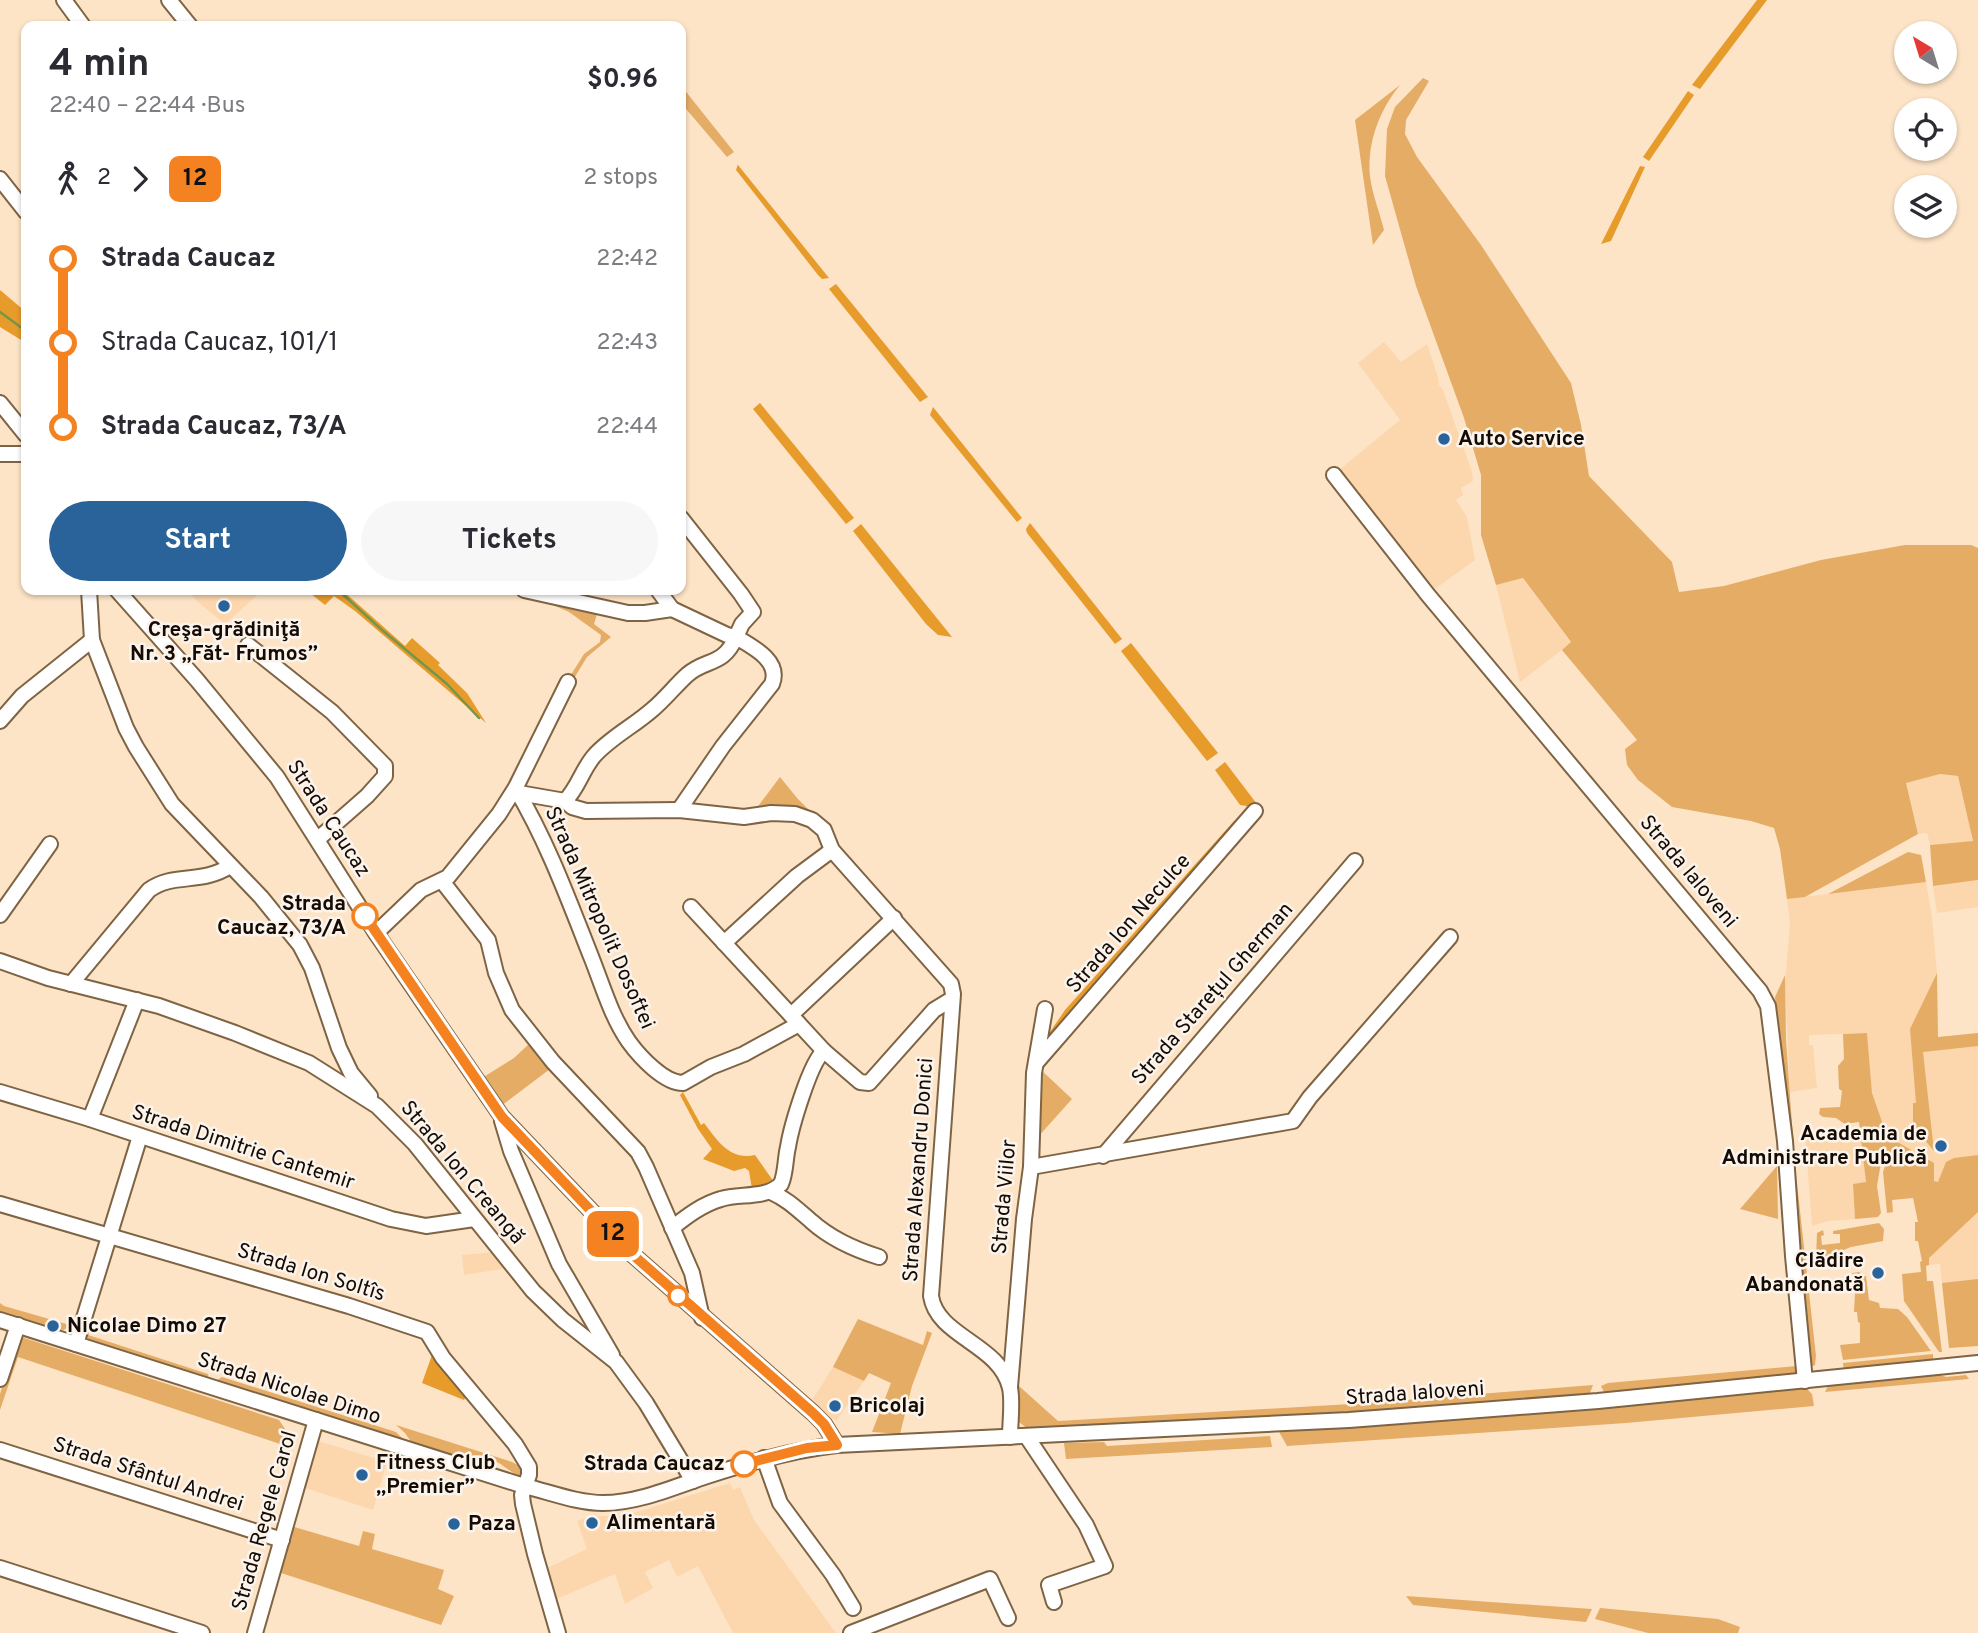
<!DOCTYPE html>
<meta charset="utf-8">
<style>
:root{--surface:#fff;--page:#f7f7f7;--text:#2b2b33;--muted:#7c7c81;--accent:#2a629a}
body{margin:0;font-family:Overpass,sans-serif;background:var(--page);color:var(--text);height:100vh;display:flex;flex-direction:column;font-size:26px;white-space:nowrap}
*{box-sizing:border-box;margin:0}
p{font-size:23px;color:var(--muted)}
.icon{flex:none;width:38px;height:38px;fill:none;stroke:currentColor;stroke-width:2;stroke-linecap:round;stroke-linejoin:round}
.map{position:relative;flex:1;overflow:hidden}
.panel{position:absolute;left:21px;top:21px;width:665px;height:574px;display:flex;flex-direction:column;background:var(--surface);border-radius:14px;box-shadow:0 2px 5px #0004}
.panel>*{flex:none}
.badge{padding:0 14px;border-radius:10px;font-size:24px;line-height:46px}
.needle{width:46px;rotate:322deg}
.controls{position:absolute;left:1894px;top:21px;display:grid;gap:14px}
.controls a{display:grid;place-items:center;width:63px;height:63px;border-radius:50%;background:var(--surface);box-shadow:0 2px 5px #0004;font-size:35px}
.map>.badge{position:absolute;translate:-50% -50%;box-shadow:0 0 0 4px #fff}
.legs{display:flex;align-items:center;gap:10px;height:77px;padding:0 28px;font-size:23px}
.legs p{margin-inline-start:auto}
.overview{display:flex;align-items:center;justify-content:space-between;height:119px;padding:0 28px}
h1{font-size:38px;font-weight:700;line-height:52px}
.action{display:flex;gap:14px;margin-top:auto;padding:14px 28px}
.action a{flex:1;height:80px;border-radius:42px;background:var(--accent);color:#fff;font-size:28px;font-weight:700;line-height:80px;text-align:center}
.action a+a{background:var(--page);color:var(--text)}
ul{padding:0 28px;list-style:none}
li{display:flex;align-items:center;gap:24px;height:84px;font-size:26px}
li i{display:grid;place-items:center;width:10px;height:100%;margin:0 9px;background:currentColor}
li i::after{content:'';width:18px;height:18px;margin:-9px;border:5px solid;border-radius:50%;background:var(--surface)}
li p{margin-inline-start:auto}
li:first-child i{background:linear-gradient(#0000 50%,currentColor 0)}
li:last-child i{background:linear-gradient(currentColor 50%,#0000 0)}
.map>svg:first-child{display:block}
.built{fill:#fcd7ad}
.green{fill:#e5ac66}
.forest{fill:#e79b2b}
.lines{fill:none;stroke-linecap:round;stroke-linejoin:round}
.stream{stroke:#749649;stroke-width:2.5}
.minor-casing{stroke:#7f6444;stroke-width:18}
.minor{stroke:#fff;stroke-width:14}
.line-1-casing{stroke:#fff;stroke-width:16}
.line-1{stroke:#f58220;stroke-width:10}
.poi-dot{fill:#2a629a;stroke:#fbf4ed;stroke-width:2.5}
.stop-1-dot{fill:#fff;stroke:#f58220;stroke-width:3.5}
.labels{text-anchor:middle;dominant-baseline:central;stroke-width:5;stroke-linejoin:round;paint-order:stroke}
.poi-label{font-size:21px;font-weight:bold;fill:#150b02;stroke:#fbf4ed;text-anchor:start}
.street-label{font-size:21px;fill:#150b02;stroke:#fbf4ed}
.stop-label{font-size:21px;font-weight:bold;fill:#150b02;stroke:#fbf4ed;text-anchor:end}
</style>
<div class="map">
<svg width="1978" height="1633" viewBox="0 0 1978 1633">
<rect width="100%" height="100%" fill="#fde4c7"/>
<!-- built -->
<g class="built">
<path d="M1384,342L1401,362L1427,344L1438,377L1439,385L1443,390L1472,472L1473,481L1461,488L1463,495L1456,500L1467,517L1475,560L1435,589L1339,470L1400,420L1358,363Z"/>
<path d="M1523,578L1571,643L1520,682L1496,585Z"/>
<path d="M187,590H263L225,624L198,602Z"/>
<path d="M1940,774L1958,776L1973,841L1930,845L1927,833L1918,834L1905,783Z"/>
<path d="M1978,880V907L1937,913L1933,886Z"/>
<path d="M1926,882L1932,917L1937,973L1910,1029L1912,1040L1978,1033V1337L1946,1323L1940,1264L1929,1265L1928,1258L1935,1252L1934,1163L1887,1136L1872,1093L1867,1033L1809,1035V1045H1813L1817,1088L1790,1092L1785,984L1790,923L1787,899Z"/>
<path d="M1861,1131L1866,1183L1853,1184L1855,1219L1828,1221L1812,1226L1805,1136Z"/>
<path d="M495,1252L508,1268L464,1275L462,1255Z"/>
<path d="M833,1367L864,1381L836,1421L811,1402Z"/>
<path d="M315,1440L387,1462L373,1510L302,1487Z"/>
<path d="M730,1483L733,1490L740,1487L754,1520L836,1633H733L698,1566L677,1577L669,1560L645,1572L653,1588L625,1604L615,1574L554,1600L545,1569L587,1549L577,1521L596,1514L597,1516H624Z"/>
</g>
<!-- green -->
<g class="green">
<path d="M1423,78L1429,81L1406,120L1405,134L1417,157L1481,245L1571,383L1581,425L1589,476L1672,562L1679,592L1724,586L1821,560L1905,545H1971L1978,548V880L1933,886L1930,845L1973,841L1958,776L1940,774L1906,783L1918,834L1805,897L1787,899L1780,849L1774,828L1751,821L1672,807L1638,780L1627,765L1625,749L1637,740L1562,650L1571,642L1523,578L1496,585L1481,535V475L1464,418L1416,286L1385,176L1387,129L1395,107Z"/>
<path d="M1400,85C1379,111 1367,143 1370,176C1372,194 1380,213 1384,230L1373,245L1355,120Z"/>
<path d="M683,88L734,152L727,157L681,103Z"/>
<path d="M525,593L598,611L594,624L611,637L587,657L573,680L569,678L584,654L600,642L601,635L569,612Z"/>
<path d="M780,777L797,798L812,813L756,809Z"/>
<path d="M1908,852L1921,855L1926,882L1828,894Z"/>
<path d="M1937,973L1938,1037L1978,1033V1046L1923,1052L1934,1151L1913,1126V1103H1916L1910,1029Z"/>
<path d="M1785,975L1786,1040L1793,1138L1786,1127L1775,997Z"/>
<path d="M1867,1033L1872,1093L1887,1136L1920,1155L1882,1157L1877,1186L1881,1213L1878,1217L1855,1219L1853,1184L1866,1182L1859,1122L1845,1124L1836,1118L1823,1117L1819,1114L1820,1108L1840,1107L1842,1091L1839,1089L1838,1066L1844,1059L1843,1034Z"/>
<path d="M531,1042L554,1066L501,1106L482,1078L514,1058Z"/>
<path d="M1040,1069L1072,1099L1037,1138Z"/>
<path d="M1787,1146L1794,1156L1816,1356L1815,1365L1813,1366L1810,1364Z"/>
<path d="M1978,1155V1212L1929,1258V1265L1926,1266L1927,1281H1933L1942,1352H1939L1904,1301L1902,1274L1921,1272L1920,1262L1922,1261L1918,1241H1915V1222H1918L1913,1198L1892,1200L1893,1212L1887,1213L1883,1172L1885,1166L1890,1164L1929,1160L1934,1163V1181L1938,1182L1946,1162L1954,1158Z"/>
<path d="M1777,1166L1778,1219L1740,1209Z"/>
<path d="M1879,1223L1884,1229L1883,1241L1851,1247L1819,1260L1816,1258L1817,1233L1823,1230L1824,1235L1821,1236L1822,1245L1840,1243V1234H1833V1231Z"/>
<path d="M1860,1272V1276H1866L1869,1300L1879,1303L1880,1308L1898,1309L1907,1317L1931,1351L1843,1360L1840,1345L1860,1343V1323L1858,1322L1857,1312H1854L1855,1293H1857L1852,1273Z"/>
<path d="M1978,1279V1346L1949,1348L1942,1283Z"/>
<path d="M0,1303L4,1306L70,1325L76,1323L60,1332L0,1314Z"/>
<path d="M858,1319L923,1345L927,1331L932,1333L912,1386L900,1434L872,1432L891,1383L869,1373L864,1381L833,1367Z"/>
<path d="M85,1334L208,1374L209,1380L89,1341Z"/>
<path d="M18,1336L279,1420L287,1432L283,1445L18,1357L0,1410V1394Z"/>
<path d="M1933,1354V1360L1844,1372L1843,1363Z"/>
<path d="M1796,1366L1800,1369L1798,1375L1605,1394L1601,1386L1608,1383Z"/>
<path d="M1938,1374L1946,1377L1966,1375L1969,1379L1825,1392L1829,1384Z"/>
<path d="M222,1377L396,1432L405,1441L218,1382L217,1380Z"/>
<path d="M1593,1385L1590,1393L1414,1408L1028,1429L1019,1422V1386L1058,1421L1368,1403Z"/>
<path d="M1805,1387L1812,1394L1814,1406L1626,1423L1287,1446L1278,1430Z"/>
<path d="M396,1425L512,1462L525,1469L524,1477L516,1475L499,1463L477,1455L461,1459L412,1443L405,1433Z"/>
<path d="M1270,1436L1272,1447L1066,1459L1064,1443L1104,1442L1107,1446Z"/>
<path d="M291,1526L359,1546L363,1531L375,1534L372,1549L444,1570L438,1589L454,1596L441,1625L278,1572Z"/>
<path d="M1406,1596L1592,1609L1586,1622L1413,1605Z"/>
<path d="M1600,1608L1718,1619L1740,1627L1738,1633H1648L1595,1619Z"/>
</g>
<!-- forest -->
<g class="forest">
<path d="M1757,0H1767L1700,89L1692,85Z"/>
<path d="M1688,91L1694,95L1649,161L1643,157Z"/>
<path d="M738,164V165L829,278L822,279L818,275L736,170Z"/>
<path d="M1640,166L1645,167L1611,241L1601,244Z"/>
<path d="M836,284L928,397L920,402L829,289Z"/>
<path d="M0,290L26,312V343L0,327Z"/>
<path d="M760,403L854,518L846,524L753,409Z"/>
<path d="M933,407L1022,518L1017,522L930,415Z"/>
<path d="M1030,523L1122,639L1115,644L1027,533L1026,529Z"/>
<path d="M861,524L952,637L938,635L926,624L853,531Z"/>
<path d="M306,590H342L405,646L412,638L440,663L438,665L467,693L486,723L355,611L334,596L325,605Z"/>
<path d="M1131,643L1218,753L1207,761L1121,651Z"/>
<path d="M1225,762L1260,808L1240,805L1215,770Z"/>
<path d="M1246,814L1041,1052L1043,1042L1065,1010L1234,821Z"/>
<path d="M683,1092L701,1125L704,1123C717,1140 730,1161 755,1155L774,1182L752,1189L749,1171L745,1168L734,1171L703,1159L712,1149L698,1129L680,1095Z"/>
<path d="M432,1355L467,1395L464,1400L422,1383Z"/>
</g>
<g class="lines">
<!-- stream -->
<g class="stream">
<path d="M0,312L26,331"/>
<path d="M338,590L382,630L447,684L479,718"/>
</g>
<!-- minor casing -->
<g class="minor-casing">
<g id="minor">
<path d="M64,0L83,26"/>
<path d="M169,0L190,26"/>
<path d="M0,179L26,212"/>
<path d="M0,403L26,435"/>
<path d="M0,454H26"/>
<path d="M1334,475L1428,595L1760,991L1768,1006L1785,1141L1793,1256L1805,1381"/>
<path d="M89,590L92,640L126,728L136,747L172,804L261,897L300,945L312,968L339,1048L351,1073L370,1096"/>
<path d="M117,590L197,680L277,777L376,933L502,1117L632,1254L813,1413L824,1424L837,1445"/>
<path d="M524,590L628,613H645L672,609"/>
<path d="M658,590L672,609L727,635L736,637L742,624L753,612L741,594L681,518"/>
<path d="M248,645L332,712L385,766V776L367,796L318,839"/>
<path d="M0,721L22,696L92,640"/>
<path d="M516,789C548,843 569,901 592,959C603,987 612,1018 629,1042C640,1057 664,1083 683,1083L711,1067L744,1054L799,1024"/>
<path d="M519,793L565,801L572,807L586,811L679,810L744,817L771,813L795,814L812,820L824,830L832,850L951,984L953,994L931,1296C937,1337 1000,1344 1010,1388C1013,1403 1010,1422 1010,1437"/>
<path d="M565,801C578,788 582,770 594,756C611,737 634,726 653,709C665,699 675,686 687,675C706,658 723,667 736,637C753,647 781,661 772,684L723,746L679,810"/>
<path d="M442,881L488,940L496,973L512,1010L553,1062L638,1152L646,1167L692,1273L702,1318"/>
<path d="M691,907L824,1051"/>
<path d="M0,915L50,844"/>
<path d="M376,933L421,890L448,877L499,814L516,787L568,682"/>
<path d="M724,943L797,876L832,850"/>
<path d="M0,961L48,978L159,1006L235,1033L309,1063L377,1106L415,1144L533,1291L563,1320L616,1362L646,1403L693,1481"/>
<path d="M71,984L149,890C174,872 201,885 230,866"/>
<path d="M791,1015L894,918"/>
<path d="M1036,1063L1255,811"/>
<path d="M0,1092L90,1119L391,1219L426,1226L474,1219"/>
<path d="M90,1119L137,1000"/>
<path d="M502,1121L511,1151L559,1264L612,1355"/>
<path d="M1103,1156L1355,861"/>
<path d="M1031,1167L1293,1121L1310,1097L1450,937"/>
<path d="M771,1192C787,1199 798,1210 811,1221C831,1239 853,1249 879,1257"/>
<path d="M0,1204L349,1306L427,1332L443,1358L515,1444L529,1467V1475L522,1495L523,1504L535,1554L558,1633"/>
<path d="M672,1228C687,1216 703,1204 721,1199C740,1193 766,1199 781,1184C786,1173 785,1159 788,1147C791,1128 810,1062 824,1051L860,1082L869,1083L934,1010L952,999"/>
<path d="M0,1320L524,1486C550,1492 577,1503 603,1503C638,1503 674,1487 707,1476C750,1462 792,1450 837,1445L1349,1420L1598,1401L1978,1363"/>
<path d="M76,1344L140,1136"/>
<path d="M0,1379L18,1325"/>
<path d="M1010,1387L1024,1219L1031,1167L1034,1073L1045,1009"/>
<path d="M1027,1437L1086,1525L1105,1566L1049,1585L1054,1602"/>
<path d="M0,1450L282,1540"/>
<path d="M764,1458L780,1503L833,1575L853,1608"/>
<path d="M0,1568L202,1633"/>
<path d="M255,1633L316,1420"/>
<path d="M851,1633L990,1579L1008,1618"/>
</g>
</g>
<!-- minor -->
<use href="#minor" class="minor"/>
</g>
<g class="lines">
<!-- line-1 casing -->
<g class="line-1-casing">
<path id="line-1" d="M365,916L502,1117L632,1254L813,1413L824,1424L837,1445L807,1448L744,1464"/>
</g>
<!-- line-1 -->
<use href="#line-1" class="line-1"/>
</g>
<!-- markers -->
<g class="poi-dot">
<circle cx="1444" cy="439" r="7"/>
<circle cx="224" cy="606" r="7"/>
<circle cx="1941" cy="1146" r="7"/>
<circle cx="1878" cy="1273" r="7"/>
<circle cx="53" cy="1326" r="7"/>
<circle cx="835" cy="1406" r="7"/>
<circle cx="362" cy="1475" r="7"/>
<circle cx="592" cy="1523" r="7"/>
<circle cx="454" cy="1524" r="7"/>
</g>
<g class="stop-1-dot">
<circle cx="365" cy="916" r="12"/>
<circle cx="678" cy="1296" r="9"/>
<circle cx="744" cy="1464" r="12"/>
</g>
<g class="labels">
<!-- poi labels -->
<g class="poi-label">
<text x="1458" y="439">Auto Service</text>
<text x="224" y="630" text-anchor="middle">Creşa-grădiniţă<tspan x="224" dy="24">Nr. 3 „Făt- Frumos”</tspan></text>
<text x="1927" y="1134" text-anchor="end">Academia de<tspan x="1927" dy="24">Administrare Publică</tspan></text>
<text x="1864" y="1261" text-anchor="end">Clădire<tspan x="1864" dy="24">Abandonată</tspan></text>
<text x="67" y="1326">Nicolae Dimo 27</text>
<text x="849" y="1406">Bricolaj</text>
<text x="376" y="1463">Fitness Club<tspan x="376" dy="24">„Premier”</tspan></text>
<text x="606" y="1523">Alimentară</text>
<text x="468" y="1524">Paza</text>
</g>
<!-- street labels -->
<g class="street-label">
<text transform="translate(328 819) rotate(57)">Strada Caucaz</text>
<text transform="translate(1688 872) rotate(50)">Strada Ialoveni</text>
<text transform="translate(599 918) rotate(66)">Strada Mitropolit Dosoftei</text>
<text transform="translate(1129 924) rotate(-49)">Strada Ion Neculce</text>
<text transform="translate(1213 994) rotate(-49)">Strada Starețul Gherman</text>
<text transform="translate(243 1148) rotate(18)">Strada Dimitrie Cantemir</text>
<text transform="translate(919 1170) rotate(-86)">Strada Alexandru Donici</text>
<text transform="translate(462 1173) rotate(50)">Strada Ion Creangă</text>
<text transform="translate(1005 1197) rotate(-85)">Strada Viilor</text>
<text transform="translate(311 1273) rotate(17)">Strada Ion Soltîs</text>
<text transform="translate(289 1389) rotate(18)">Strada Nicolae Dimo</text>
<text transform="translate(1415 1394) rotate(-4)">Strada Ialoveni</text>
<text transform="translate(148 1475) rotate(18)">Strada Sfântul Andrei</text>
<text transform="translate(265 1521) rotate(-74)">Strada Regele Carol</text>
</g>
<!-- stop labels -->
<g class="stop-label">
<text x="346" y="904">Strada<tspan x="346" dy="24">Caucaz, 73/A</tspan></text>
<text x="725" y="1464">Strada Caucaz</text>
</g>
</g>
</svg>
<div class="controls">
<a><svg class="needle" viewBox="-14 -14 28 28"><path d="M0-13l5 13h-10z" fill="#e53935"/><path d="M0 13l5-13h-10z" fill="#7c7c81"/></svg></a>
<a><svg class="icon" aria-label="locate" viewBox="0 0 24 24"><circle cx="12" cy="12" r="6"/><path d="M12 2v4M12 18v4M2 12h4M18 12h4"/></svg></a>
<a><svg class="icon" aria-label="layers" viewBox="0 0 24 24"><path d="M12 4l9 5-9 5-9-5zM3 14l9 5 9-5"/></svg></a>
</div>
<b class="badge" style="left:613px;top:1234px;background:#f58220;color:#111">12</b>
<section class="panel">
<div class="overview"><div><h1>4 min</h1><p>22:40 – 22:44 · Bus</p></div><b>$0.96</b></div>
<div class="legs"><svg class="icon" aria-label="walk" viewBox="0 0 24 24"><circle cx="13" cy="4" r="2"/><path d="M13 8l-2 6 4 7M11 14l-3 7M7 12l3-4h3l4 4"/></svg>2<svg class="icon" aria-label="forward" viewBox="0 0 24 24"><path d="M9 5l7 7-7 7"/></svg><b class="badge" style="background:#f58220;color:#111">12</b><p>2 stops</p></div>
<ul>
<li><i style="color:#f58220"></i><b>Strada Caucaz</b><p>22:42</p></li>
<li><i style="color:#f58220"></i><span>Strada Caucaz, 101/1</span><p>22:43</p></li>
<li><i style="color:#f58220"></i><b>Strada Caucaz, 73/A</b><p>22:44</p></li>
</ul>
<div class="action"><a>Start</a><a>Tickets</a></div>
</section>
</div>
